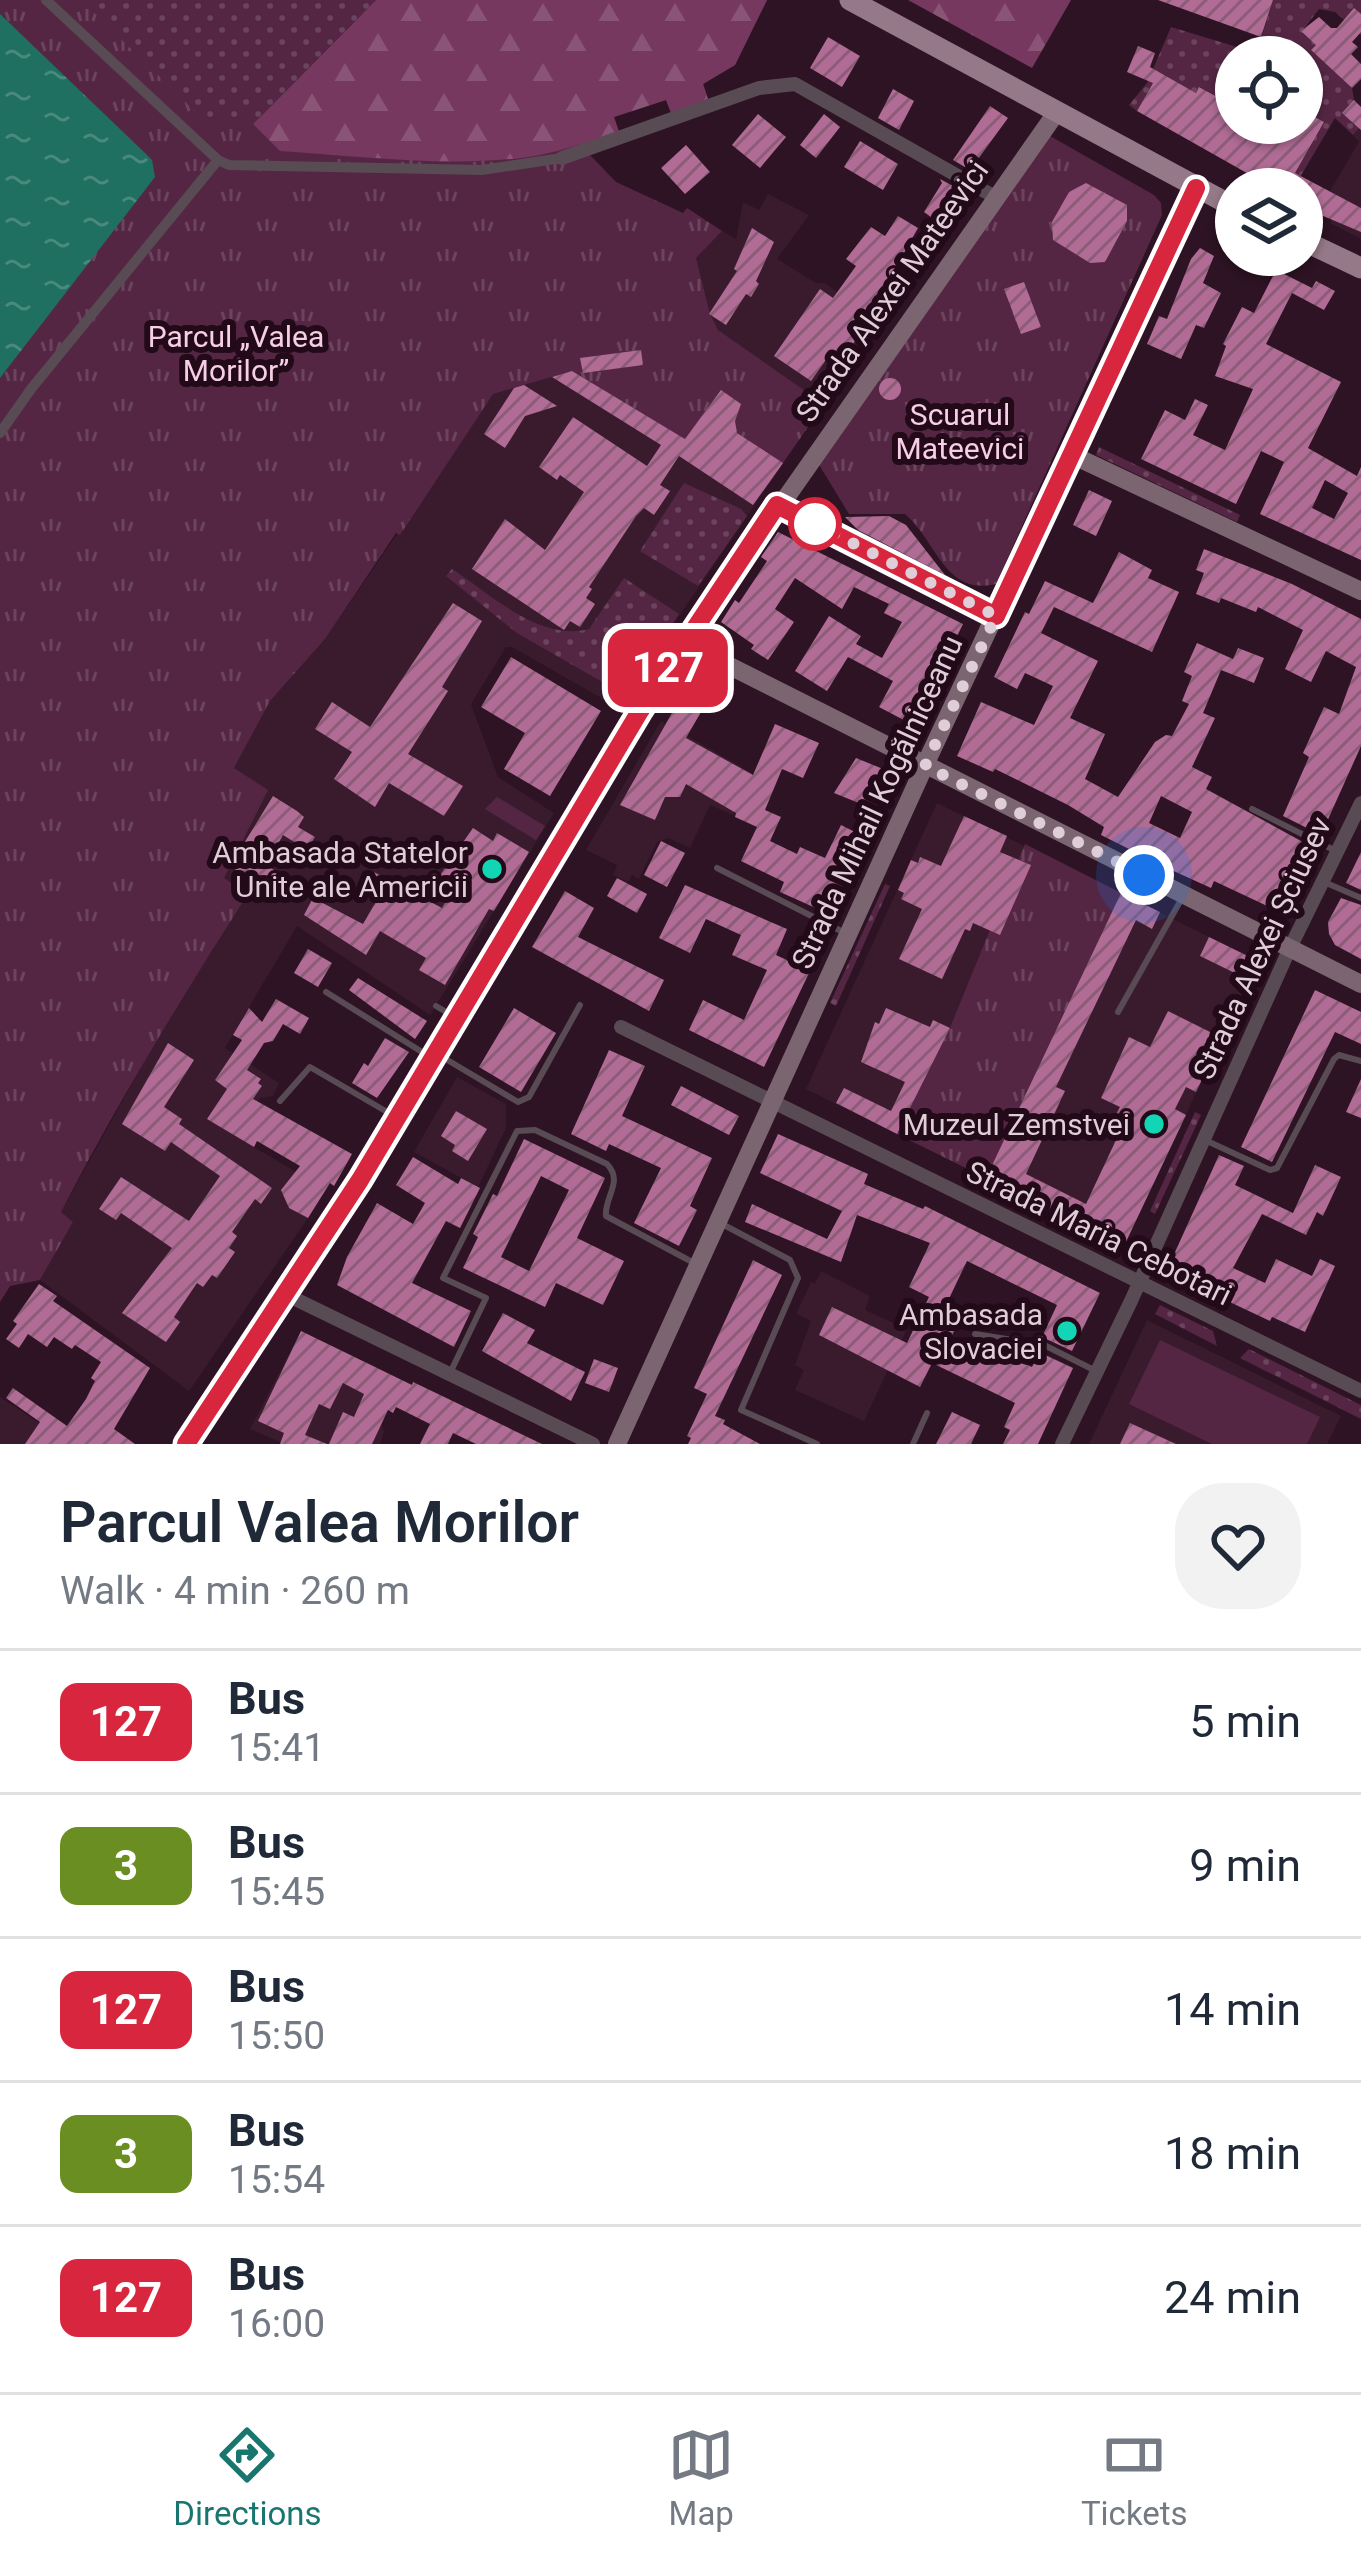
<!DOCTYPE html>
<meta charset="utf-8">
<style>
:root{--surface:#fff;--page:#f2f2f3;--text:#1f2937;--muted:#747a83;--line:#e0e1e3;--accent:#19766f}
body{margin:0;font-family:Roboto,sans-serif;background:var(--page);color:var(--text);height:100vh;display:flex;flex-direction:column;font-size:45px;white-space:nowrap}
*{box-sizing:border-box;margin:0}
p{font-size:39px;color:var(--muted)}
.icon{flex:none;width:66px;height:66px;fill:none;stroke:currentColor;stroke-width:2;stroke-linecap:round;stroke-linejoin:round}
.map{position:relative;height:1444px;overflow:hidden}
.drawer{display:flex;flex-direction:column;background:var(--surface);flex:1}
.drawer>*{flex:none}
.badge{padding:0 24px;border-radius:18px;font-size:42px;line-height:78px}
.tools{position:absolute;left:1215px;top:36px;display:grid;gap:24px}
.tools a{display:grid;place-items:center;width:108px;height:108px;border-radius:50%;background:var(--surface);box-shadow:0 3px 9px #0004;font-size:60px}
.you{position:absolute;width:60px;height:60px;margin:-30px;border:9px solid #fff;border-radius:50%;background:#1a73e8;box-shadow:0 0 0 18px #1a73e833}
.map>.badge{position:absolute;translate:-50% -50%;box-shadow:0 0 0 6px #fff}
.round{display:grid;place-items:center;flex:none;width:126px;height:126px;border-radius:48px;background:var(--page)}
.head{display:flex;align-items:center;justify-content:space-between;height:204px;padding:0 60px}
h1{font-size:57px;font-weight:600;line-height:90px}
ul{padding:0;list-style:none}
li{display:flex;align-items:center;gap:36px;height:144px;padding:0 60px;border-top:3px solid var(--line)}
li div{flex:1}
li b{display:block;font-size:45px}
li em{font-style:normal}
li .badge{min-width:132px;font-weight:700;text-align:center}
.menu{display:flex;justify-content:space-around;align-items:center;height:168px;border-top:3px solid var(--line);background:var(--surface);font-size:33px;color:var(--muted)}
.menu a{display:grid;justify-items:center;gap:6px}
.menu .on{color:var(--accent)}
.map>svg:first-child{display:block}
.built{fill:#3a1b2e}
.grass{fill:url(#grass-tufts)}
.forest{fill:url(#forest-firs)}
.garden{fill:url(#garden-dots)}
.pitch{fill:#542643}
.water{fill:url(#water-ripples)}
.building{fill:url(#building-hatch);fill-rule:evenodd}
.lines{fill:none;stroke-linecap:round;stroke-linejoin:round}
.service{stroke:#594b53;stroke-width:6}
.pedestrian{stroke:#594b53;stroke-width:10}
.minor{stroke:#594b53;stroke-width:14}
.secondary{stroke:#7b6571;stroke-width:18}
.primary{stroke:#957989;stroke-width:21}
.line-casing{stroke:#fff;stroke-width:27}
.line{stroke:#d7263d;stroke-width:18}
.walk{stroke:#dfcdd7;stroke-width:12;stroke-dasharray:0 21.6}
.stop-dot{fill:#fff;stroke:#d7263d;stroke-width:6}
.poi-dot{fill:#11d5b4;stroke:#220a19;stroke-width:4.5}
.labels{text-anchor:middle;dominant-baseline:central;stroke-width:12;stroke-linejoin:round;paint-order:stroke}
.street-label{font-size:30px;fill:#dfcdd7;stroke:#220a19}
.park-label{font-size:30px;fill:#f6cfe5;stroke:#220a19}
.poi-label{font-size:30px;fill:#dfcdd7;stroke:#220a19;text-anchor:end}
</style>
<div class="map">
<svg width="1361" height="1444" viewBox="0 0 1361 1444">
<defs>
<pattern id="grass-tufts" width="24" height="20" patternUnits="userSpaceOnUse" patternTransform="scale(3)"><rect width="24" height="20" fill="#542643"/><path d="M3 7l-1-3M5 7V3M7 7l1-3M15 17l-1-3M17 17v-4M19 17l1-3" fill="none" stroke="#6c445d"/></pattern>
<pattern id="forest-firs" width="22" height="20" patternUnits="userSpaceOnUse" patternTransform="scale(3)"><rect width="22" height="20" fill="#76385f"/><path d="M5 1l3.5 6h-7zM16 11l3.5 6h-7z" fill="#895475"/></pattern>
<pattern id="garden-dots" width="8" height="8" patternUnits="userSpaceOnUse" patternTransform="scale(3)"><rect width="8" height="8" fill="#542643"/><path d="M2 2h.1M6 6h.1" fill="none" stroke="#6c445d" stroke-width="1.8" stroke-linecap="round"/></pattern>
<pattern id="water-ripples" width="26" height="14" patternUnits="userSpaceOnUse" patternTransform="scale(3)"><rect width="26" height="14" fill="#1f7060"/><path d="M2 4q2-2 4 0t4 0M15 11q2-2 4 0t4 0" fill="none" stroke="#4a8a7d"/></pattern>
<pattern id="building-hatch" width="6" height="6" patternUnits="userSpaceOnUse" patternTransform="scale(3)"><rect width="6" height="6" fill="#b06c95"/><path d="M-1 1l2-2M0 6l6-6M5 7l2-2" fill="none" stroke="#8a5c77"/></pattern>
</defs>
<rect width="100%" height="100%" fill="#2d1323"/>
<!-- built -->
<g class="built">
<path d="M1361,125V239L1330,223L1342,198L1330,191L1359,142L1353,135Z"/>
<path d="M768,194L809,215L777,259L816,283H825L882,325L824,404L718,330L710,314L696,258L722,231L736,239L743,202L759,210Z"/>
<path d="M572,371L685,439L721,390L741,404L736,413L737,433L774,457L786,459L617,707L512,647H506L471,704L498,777L554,813L430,1015L297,926L225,1048L279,1083L273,1096L260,1098L234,1135L296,1172L286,1185L285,1200L289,1208L308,1218L189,1391L40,1280L73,1222L61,1212L165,1024L248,894L223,878L267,790L234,768L270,701L325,639L493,394Z"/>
<path d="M661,721L752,773L733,815L710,805L690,848L668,838L657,842L639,879L632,875L628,882L613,875L617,865L586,850Z"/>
<path d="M937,803L1258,961L1124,1246L806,1089Z"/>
<path d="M457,1077L506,1104V1128L478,1187L414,1152Z"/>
<path d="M821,1271L870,1296L865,1310L907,1329L864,1421L795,1390L804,1370L795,1365L811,1321L796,1314L811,1282L815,1284Z"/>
<path d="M1147,1320L1341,1416L1327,1444H1089Z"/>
<path d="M301,1331L380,1369L370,1391L384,1432L380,1444H285L250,1429Z"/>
<path d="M0,1397L44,1426L70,1444H0Z"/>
</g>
<!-- grass -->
<g class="grass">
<path d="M0,0H167L264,115L387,39L348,0H767L735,65L703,84L708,99L671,113L666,100L614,117L619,132L590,155L616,182L683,213L687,208L722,231L696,258L710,314L718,330L824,404L769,483L754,444L737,433L722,391L685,439L572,371L493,394L400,535L396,533L325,639L270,701L234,768L268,790L224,878L248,894C181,998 118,1102 61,1212L73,1222L40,1280L10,1286L0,1302Z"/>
<path d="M1050,136L1154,195L1161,203L1162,215L996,584C945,596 938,543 905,514H849L818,463Z"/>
<path d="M497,797L545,826L536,840L485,809Z"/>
<path d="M1025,844L1121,893L986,1178L897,1134L950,1028Z"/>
</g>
<!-- forest -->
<g class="forest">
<path d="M376,0H767L735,65L703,84L708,99L671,113L666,100L614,117L619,132C587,142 554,154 521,158C442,167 359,156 280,151L253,124Z"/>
<path d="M908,0H1071L1032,68Z"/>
</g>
<!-- garden -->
<g class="garden">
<path d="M81,0H376L253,124L226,115L212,128Z"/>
<path d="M1273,0H1361V35L1335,12L1319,9L1303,30L1316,45L1311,50L1352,88L1359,128L1353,135L1335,118L1293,189H1286L1324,122L1302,110V57H1236V107L1200,87L1196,93L1159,72L1137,111L1129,105L1147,83L1171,27L1257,53Z"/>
<path d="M1099,447L1240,515L1237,522L1096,455Z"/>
<path d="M684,483L741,509L747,516L698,586L640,551Z"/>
<path d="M452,569C492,595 539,642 589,629L624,578L679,614L625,695L517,633L446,576Z"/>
<path d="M885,884L890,886L836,1006L830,1003Z"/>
<path d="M1195,1112L1201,1115L1155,1214L1150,1211Z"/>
<path d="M1160,1305L1213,1331L1217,1346L1155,1314Z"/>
<path d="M1249,1349L1361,1405V1419L1240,1358Z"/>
</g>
<!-- pitch -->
<path class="pitch" d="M1160,1340L1320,1417L1307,1444H1212L1129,1404Z"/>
<!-- water -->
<path class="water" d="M0,14L145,153L152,160L155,177L0,378Z"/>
<!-- building -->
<g class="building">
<path d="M1158,0H1273L1261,37Z"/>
<path d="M1354,8L1361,14V32L1352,42L1358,47L1351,54L1361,64V79L1352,88L1311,50L1316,45L1301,31L1319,17L1331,28H1337Z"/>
<path d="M828,37L860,56L842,87L810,68Z"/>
<path d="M1138,46L1155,53L1150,67L1196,93L1199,87L1236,107V123H1302V110L1324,122L1295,173L1361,208V232L1302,207V189H1275L1137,111L1153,83L1127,72Z"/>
<path d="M893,89L914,101L899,130L878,118Z"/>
<path d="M1354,100L1361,107V130L1342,113Z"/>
<path d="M990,106L1008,118L970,170L953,160Z"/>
<path d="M758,114L786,137L760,168L732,145Z"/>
<path d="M824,114L840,127L816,158L800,145Z"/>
<path d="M860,141L898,164L883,190L844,167Z"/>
<path d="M686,145L710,172L685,194L661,168Z"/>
<path d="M940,179L968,194L955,214L944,206L935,220L924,212L942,183Z"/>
<path d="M1086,183L1127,205V221L1105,262L1090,263L1053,240L1052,222L1069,192Z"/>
<path d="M898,216L918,228L895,269L909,279L881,315L876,311L839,364L828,357L811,381L774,356L820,289L833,298L856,266L846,259L871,227L885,236Z"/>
<path d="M752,228L774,242L756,281L759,284L751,297L746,294L726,325L709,314L737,271L734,269Z"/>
<path d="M1200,248L1214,256L1203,283L1221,293L1204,328L1196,325L1181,359L1147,344L1159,316L1167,319L1191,259Z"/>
<path d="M1276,270L1312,288L1316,281L1335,291L1324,310L1292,293L1266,344L1341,382L1308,448L1357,476L1361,467V560L1260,514L1284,462L1261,451L1236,504L1141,459L1165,410L1185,420L1195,399L1208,405L1193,435L1225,450L1253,389L1215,376L1226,346L1223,344L1242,307L1254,313ZM1325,480L1348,493L1334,519L1312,508Z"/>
<path d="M1024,282L1041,327L1021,334L1004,289Z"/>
<path d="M641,350L643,365L583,373L580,358Z"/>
<path d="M572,371L685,439L721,390L741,404L735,421L737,433L783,463L753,505L679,456L660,485L670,491L654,515L644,508L636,516L589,587L592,589L586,598L595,604L580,627L570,621L564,630L472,569L505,519L545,550L584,492L560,475L557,480L539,467L573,417L647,466L661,445L552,377Z"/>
<circle cx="890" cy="389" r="11"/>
<path d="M524,385L557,406L525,416L505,448L484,434L514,388Z"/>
<path d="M1089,490L1112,501L1096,536L1073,525Z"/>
<path d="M889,516L906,525L945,575L858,530L845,517Z"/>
<path d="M778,532L963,624L933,685L938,688L917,727L879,707L893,681L848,657L827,691L795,671L829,616L861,636L856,644L882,658L902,622L884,613L889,604L854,587L842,609L795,578L775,609L794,622L768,660L751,649L754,645L721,622L735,600L739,603L767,561L761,557Z"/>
<path d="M1204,549L1292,584L1361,619V746L1321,835L1283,816L1309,757L1303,753L1324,707L1339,714L1356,667L1326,651L1311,682L1285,669L1303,630L1258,607L1256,612L1221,598L1219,603L1196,594L1204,573L1196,570Z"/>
<path d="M1119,552L1152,570L1148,578L1179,592L1152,652L1054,607L1041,633L1098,661L1070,718L1105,734L1085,779L1118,797L1155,742L1166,735L1172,736L1189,704L1182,701L1192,676L1184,672L1197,643L1233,659L1238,648L1264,658L1254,683L1221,670L1203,713L1215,718L1192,767L1212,777L1206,789L1312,847L1306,860L1302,858L1278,911L1214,881L1211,888L1167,868L1101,835L1104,827L1068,805L995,769L993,772L957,756L981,702L1034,725L1053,686L1025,673L1017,689L994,677L1025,612L1029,614L1045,581L1093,603ZM1161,796L1192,812L1180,838L1149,823Z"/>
<path d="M453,603L482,621L442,687L448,691L408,754L463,786L444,816L389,783L375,807L334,779L352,752L315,729L332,702L370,727Z"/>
<path d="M511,657L601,711L550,796L504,769L525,733L481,707Z"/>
<path d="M690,681L712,693L686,738L753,775L775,724L819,743L803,778L782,769L765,810L781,817L770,841L797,854L800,847L825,858L841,825L867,838L829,914L780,892L784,882L741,861L757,827L735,817L736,813L686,784L680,797H665L655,820L620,805Z"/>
<path d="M856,758L893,773L876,810L834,793Z"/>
<path d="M273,796L297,811L304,817L298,827L315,837L307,850L283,835L266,865L282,875L268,898L242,883L246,876L230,866Z"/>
<path d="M964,816L1007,836L1000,852L1031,865L1000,935L973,923L970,931L965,929L942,979L899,959L922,909L901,899L904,893L898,890L911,860L918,863L920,857L941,866Z"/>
<path d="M473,828L493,841L497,833L529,852L494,911L489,909L445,985L419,970L426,958L380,931L366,955L304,915L313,898L363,924L377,900L359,891L370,870L442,908L454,887L438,878Z"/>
<path d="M661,841L685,853L667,887L644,875Z"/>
<path d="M1361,852V890L1346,883Z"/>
<path d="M617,878L647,894L637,913L607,896Z"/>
<path d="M685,885L787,929L776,955L810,971L764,1067L689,1030L703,1000L744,1020L767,970L732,955L741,935L706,919L690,953L659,938Z"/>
<path d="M565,891L594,908L578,937L664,980L649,1011L532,947Z"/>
<path d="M1121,893L1160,912L1152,929L1136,920L1056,1087L1065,1091L1026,1174L1086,1204L1124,1123L1114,1118L1120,1107L1101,1098L1129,1037L1150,1047L1168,1011L1222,1038L1196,1092L1186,1087L1175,1109L1186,1115L1124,1246L986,1178Z"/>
<path d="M1341,898L1361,905V959L1335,945L1329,934L1328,922Z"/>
<path d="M1209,937L1258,961L1249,980L1200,956Z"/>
<path d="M308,949L332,963L318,987L294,973Z"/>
<path d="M358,978L427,1021L415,1039L349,990Z"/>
<path d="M1315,990L1361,1012V1044L1335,1032L1272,1162L1241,1147Z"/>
<path d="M276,999L309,1018L300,1034L283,1024L273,1041L264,1043L247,1070L261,1079L258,1083L262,1086L253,1099L352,1154L334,1186L330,1183L308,1218L289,1208L281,1190L300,1166L257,1141L254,1147L207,1119L227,1089L215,1080L242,1040L233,1035L249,1008L262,1022Z"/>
<path d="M514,1008L556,1033L521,1092L479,1067Z"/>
<path d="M886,1008L930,1027L933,1020L950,1028L897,1134L836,1103L844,1088L891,1111L905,1082L861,1062L875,1022L879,1024Z"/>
<path d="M385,1038L409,1052L377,1098L352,1083L364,1063L368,1066Z"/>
<path d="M168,1043L194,1060L164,1107L182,1119L179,1124L272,1188L261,1204L255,1199L232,1232L237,1236L229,1248L235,1252L217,1278L212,1275L203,1287L197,1283L174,1317L180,1322L166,1342L122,1313L172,1248L121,1213L116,1220L99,1209L121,1177L189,1221L220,1176L171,1142L165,1151L122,1124Z"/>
<path d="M609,1050L645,1066L622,1116L712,1158L690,1206L697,1210L679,1246L634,1223L661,1168L609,1144L606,1151L571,1134Z"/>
<path d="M1361,1079V1118L1346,1112Z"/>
<path d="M681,1086L739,1116L729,1135L671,1105Z"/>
<path d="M456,1111L487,1129L468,1161L452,1151L455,1145L441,1136Z"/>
<path d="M778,1134L868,1174L864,1184L923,1209L925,1206L1100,1293L1072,1351L1042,1337L1057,1305L967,1261L945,1307L962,1315L946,1348L969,1358L977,1342L1032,1367L1039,1352L1073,1368L1038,1444H1003L1010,1430L1004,1427L1015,1403L932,1363L920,1387L819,1335L832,1307L907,1343L929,1297L909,1287L930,1243L857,1215L841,1262L745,1222L752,1204L827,1239L842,1211L760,1173Z"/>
<path d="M524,1139L605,1178L577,1238L624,1261L603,1305L556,1283L545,1307L463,1268L478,1237L473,1234L493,1194L497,1196ZM541,1176L569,1190L529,1271L501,1257Z"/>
<path d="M1219,1155L1244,1166L1235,1185L1293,1213L1315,1165L1341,1177L1323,1216L1317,1212L1306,1235L1262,1214L1233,1268L1265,1283L1276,1259L1312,1276L1320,1259L1335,1266L1305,1332L1272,1317L1270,1321L1166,1272Z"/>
<path d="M413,1157L458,1184L461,1178L480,1188L460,1228L446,1221L412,1283L471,1311L454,1347L337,1285L347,1257L377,1203L413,1224L425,1203L396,1185Z"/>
<path d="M753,1260L782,1275L715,1416L725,1420L723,1424L760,1444H688L691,1438L687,1436L707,1394L694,1388Z"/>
<path d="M39,1284L57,1296L53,1301L150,1368L114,1429L135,1444H25L40,1422L6,1398L13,1388L67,1426L86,1399L95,1381L91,1378L101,1362L75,1345L72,1349L54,1337L47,1347L28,1334L19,1348L6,1339L17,1324L13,1321Z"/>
<path d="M503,1313L535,1330L527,1343L585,1372L571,1401L482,1351Z"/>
<path d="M301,1331L412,1385L413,1382L542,1444H476L453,1433L448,1444H420L430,1424L396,1407L393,1413L388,1410L372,1444H329L343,1412L354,1417L364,1394L343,1383L330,1409L319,1404L305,1435L327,1444H280L284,1433L258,1421Z"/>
<path d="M594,1359L618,1368L609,1392L585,1383Z"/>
<path d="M952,1412L980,1425L971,1444H936Z"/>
<path d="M1130,1423L1176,1444H1120Z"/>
</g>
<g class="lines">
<!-- service -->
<g class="service">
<path d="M1252,809L1334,850"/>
<path d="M717,868L845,933"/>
<path d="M1324,882L1361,898"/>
<path d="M326,992L430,1057"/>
<path d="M436,1006L453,1016"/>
<path d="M1118,1012L1182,898"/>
<path d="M439,1055L518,1102L529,1097L580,1005"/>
<path d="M280,1101L310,1067L394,1116"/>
<path d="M1207,1141L1270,1170L1277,1168L1334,1059L1339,1055L1361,1061"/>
<path d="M722,1224L790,1260L798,1278L741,1410L817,1444"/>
<path d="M975,1334L1044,1345L1094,1370"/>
<path d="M451,1371L486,1298L443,1278L517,1131L535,1130L607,1164C624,1182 604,1197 606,1216L696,1264"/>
<path d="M913,1444L927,1413"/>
</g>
<!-- pedestrian -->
<g class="pedestrian">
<path d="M46,0L218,160L229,165L482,170L562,158"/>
<path d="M0,433L31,389L218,160"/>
</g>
<!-- minor -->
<g class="minor">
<path d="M562,158L759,88L795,84L995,197"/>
<path d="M777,505L996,617"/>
<path d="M621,1027L1361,1391"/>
<path d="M287,1295L593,1444"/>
<path d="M1062,1444L1131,1301L1290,948L1361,803"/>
</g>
<!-- secondary -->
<g class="secondary">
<path d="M1070,454L1361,591"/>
<path d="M684,643L1361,984"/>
<path d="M186,1444L360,1179L684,643L1056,113"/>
<path d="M617,1444L925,765L1195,188"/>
</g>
<!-- primary -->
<g class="primary">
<path d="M850,0L1236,208"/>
<path d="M1302,240L1361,268"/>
</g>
</g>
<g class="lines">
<!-- line casing -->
<g class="line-casing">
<path id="line" d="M186,1444L360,1180L640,711L777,505L996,616L1196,188"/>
</g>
<!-- line -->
<use href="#line" class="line"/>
<!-- walk -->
<path class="walk" d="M815,524L996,616L925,766L1144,875"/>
</g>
<!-- markers -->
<circle class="stop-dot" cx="815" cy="524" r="24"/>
<g class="poi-dot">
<circle cx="492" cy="869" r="12"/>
<circle cx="1154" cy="1124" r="12"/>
<circle cx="1067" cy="1331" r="12"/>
</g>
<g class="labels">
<!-- street labels -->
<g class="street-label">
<text transform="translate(892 291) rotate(-55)">Strada Alexei Mateevici</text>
<text transform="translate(877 802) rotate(-65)">Strada Mihail Kogălniceanu</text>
<text transform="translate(1262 948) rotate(-65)">Strada Alexei Șciusev</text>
<text transform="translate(1099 1233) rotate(26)">Strada Maria Cebotari</text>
</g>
<!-- park labels -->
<g class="park-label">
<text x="236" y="336">Parcul „Valea<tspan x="236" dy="34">Morilor”</tspan></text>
<text x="960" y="414">Scuarul<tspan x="960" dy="34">Mateevici</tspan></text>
</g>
<!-- poi labels -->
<g class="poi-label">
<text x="468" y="852">Ambasada Statelor<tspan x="468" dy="34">Unite ale Americii</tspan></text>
<text x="1130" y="1124">Muzeul Zemstvei</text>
<text x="1043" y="1314">Ambasada<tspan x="1043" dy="34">Slovaciei</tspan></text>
</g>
</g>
</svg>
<div class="tools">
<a><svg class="icon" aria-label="locate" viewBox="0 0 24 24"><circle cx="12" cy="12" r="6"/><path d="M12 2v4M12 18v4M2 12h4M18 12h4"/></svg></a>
<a><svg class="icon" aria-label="layers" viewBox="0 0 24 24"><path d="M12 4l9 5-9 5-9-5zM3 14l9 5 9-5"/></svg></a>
</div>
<div class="you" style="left:1144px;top:875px"></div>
<b class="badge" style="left:668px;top:668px;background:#d7263d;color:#fff">127</b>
</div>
<section class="drawer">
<div class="head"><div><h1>Parcul Valea Morilor</h1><p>Walk · 4 min · 260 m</p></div><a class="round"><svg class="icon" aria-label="heart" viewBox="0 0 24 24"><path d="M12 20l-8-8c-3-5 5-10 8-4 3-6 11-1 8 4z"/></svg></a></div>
<ul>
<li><span class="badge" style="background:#d7263d;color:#fff">127</span><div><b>Bus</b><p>15:41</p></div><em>5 min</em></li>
<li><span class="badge" style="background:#6b8e23;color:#fff">3</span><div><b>Bus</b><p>15:45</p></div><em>9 min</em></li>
<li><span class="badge" style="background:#d7263d;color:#fff">127</span><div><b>Bus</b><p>15:50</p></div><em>14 min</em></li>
<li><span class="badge" style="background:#6b8e23;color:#fff">3</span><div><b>Bus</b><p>15:54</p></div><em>18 min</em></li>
<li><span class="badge" style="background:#d7263d;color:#fff">127</span><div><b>Bus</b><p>16:00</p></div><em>24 min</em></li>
</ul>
</section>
<nav class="menu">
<a class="on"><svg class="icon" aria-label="directions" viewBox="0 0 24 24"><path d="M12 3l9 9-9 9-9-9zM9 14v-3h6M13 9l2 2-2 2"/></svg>Directions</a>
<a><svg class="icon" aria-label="map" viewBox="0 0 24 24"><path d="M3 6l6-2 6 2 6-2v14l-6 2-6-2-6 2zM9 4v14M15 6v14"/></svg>Map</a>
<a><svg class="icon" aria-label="tickets" viewBox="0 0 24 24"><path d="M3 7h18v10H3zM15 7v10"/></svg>Tickets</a>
</nav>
